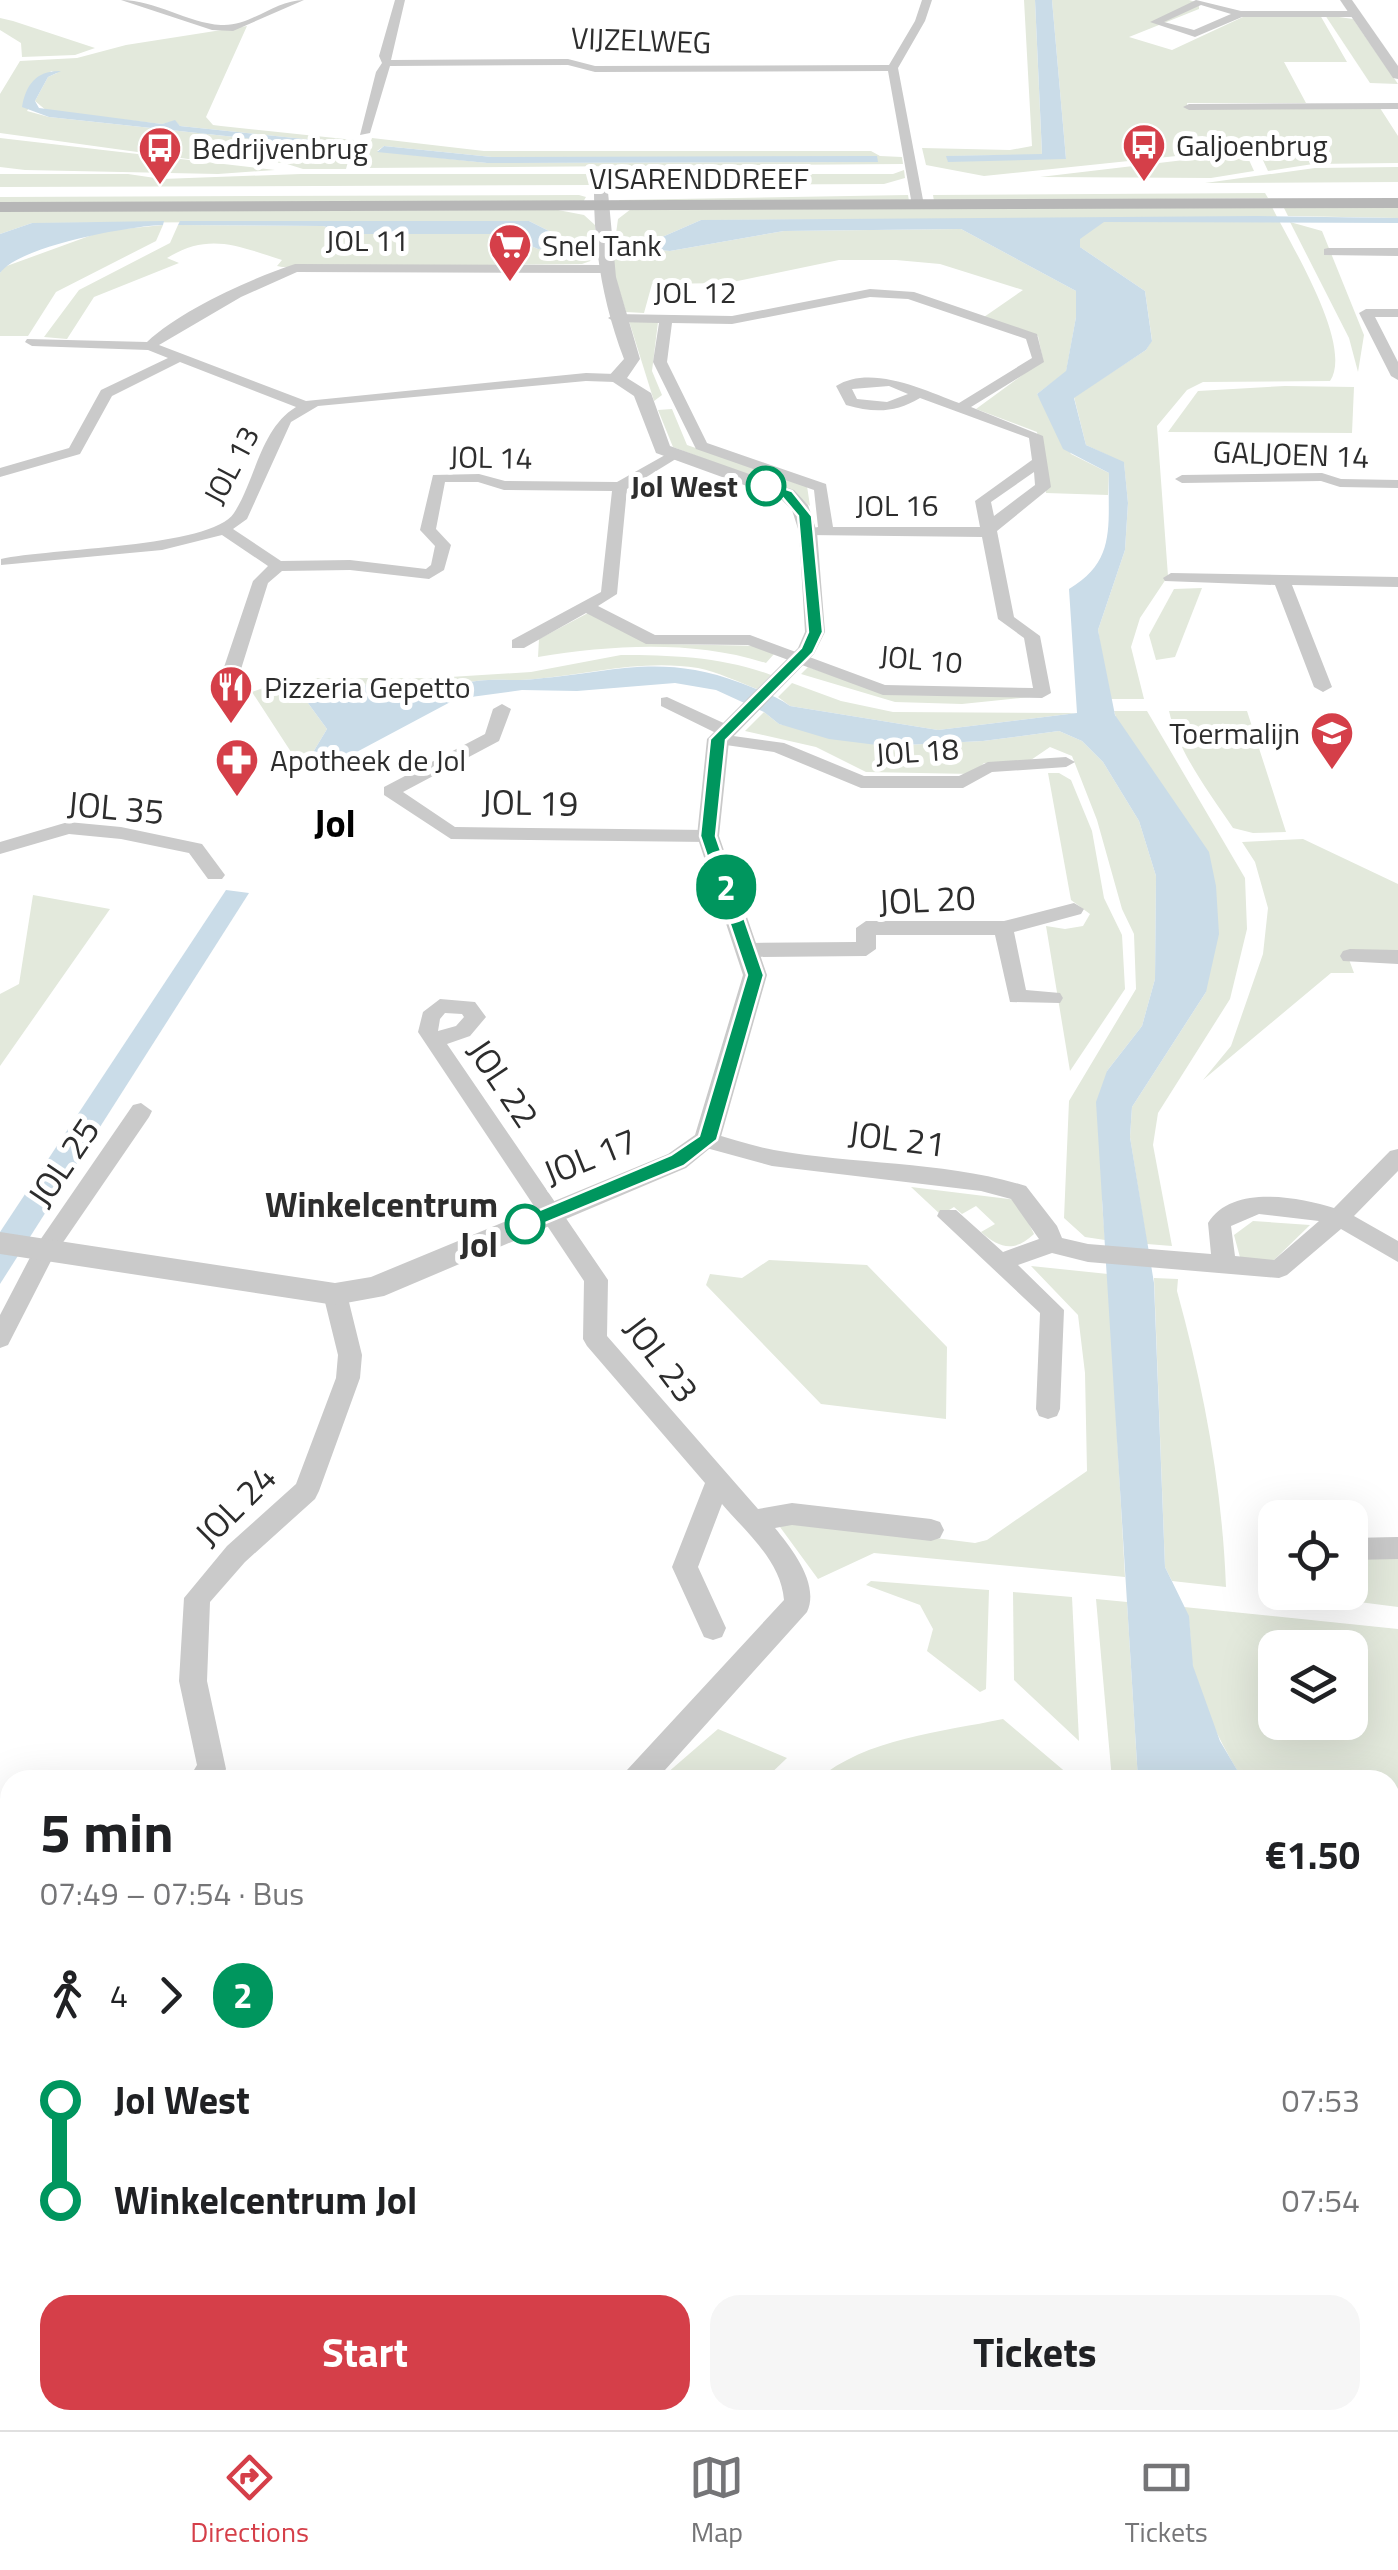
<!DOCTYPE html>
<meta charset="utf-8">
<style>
:root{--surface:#fff;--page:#f6f6f6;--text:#202124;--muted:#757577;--line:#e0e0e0;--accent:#d53f49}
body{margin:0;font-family:"Titillium Web",sans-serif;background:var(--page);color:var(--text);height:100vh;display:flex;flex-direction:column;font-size:38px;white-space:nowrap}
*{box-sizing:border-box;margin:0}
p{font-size:32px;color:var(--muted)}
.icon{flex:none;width:55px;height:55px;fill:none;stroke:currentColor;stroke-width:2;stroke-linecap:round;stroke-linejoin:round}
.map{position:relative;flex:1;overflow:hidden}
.details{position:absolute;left:0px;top:1770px;width:1400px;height:660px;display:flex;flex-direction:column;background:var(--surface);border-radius:30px 30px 0 0;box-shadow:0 10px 40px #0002}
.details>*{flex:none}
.badge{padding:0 20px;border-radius:32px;font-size:35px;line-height:65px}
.fabs{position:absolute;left:1258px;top:1500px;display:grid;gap:20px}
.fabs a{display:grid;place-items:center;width:110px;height:110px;border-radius:20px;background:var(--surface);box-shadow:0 10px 40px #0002;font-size:50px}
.map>.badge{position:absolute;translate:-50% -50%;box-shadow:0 0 0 5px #fff}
.legs{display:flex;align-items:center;gap:15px;height:110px;padding:0 40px;font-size:32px}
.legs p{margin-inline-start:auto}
.headline{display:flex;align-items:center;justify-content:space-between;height:170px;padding:0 40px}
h1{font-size:55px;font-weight:700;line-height:75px}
.cta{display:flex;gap:20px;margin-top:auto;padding:20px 40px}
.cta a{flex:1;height:115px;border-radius:30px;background:var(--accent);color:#fff;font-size:40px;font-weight:700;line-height:115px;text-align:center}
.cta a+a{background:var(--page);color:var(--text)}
ul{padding:0 40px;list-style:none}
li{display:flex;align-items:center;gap:35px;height:100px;font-size:38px}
li i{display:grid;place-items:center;width:15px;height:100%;margin:0 12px;background:currentColor}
li i::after{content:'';width:25px;height:25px;margin:-12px;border:8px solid;border-radius:50%;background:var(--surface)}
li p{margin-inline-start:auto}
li:first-child i{background:linear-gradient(#0000 50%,currentColor 0)}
li:last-child i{background:linear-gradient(currentColor 50%,#0000 0)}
.tab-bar{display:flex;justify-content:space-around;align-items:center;height:140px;border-top:2px solid var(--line);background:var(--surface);font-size:28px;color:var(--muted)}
.tab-bar a{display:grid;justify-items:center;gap:5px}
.tab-bar .active{color:var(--accent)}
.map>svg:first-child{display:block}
.green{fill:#e3e9dc;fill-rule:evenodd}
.water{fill:#cadce8}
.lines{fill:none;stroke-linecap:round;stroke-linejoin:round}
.minor{fill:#cacaca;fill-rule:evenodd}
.tertiary{fill:#cacaca;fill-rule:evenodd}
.secondary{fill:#b7b7b7;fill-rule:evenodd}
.line-1{fill:#00965e;stroke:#fff;stroke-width:2.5}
.stop-1-dot{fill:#fff;stroke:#00965e;stroke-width:5}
.labels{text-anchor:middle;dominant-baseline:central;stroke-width:10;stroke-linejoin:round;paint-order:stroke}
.far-street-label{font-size:30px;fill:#2d2d2d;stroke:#fff}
.far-poi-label{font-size:30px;fill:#2d2d2d;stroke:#fff;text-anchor:start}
.far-stop-label{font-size:30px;font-weight:bold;fill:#2d2d2d;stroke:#fff;text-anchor:end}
.street-label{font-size:35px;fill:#2d2d2d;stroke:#fff}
.stop-label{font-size:35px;font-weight:bold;fill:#2d2d2d;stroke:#fff;text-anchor:end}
.neighbourhood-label{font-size:38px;font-weight:bold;fill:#000;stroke:#fff}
</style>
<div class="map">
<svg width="1398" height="2430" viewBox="0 0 1398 2430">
<rect width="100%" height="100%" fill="#fff"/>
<!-- green -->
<g class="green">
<path d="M1024,0H1035L1042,155L947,156L1066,159L1052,0H1189L1199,3V9L1129,37L1172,50L1245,16L1320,15L1347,62H1284L1306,103H1187L1188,109L1380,108L1398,136V163L1313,164L1268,171L1261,156L1234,150L984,176L926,165L922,148L1010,150L1032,146Z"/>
<path d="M1325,15L1353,19L1398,84L1370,83Z"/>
<path d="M0,18L13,21L95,48L75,55L22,57L21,43L0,30Z"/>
<path d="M247,26L206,117L213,125L221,126L354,140L346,169H303L284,163L188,159L0,133V94L20,61L77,58L126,45ZM51,71L57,73L48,77L35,101L47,111L162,124L175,121L180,126L341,143L338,148L49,117L27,111Z"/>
<path d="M0,138L275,170L218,174L25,170L0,167Z"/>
<path d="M372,138L484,151H871L880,156L902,157L903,164L362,168ZM384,146L492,157L877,162L487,163L377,151Z"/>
<path d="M1218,156L1249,160L1254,171L1211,178L1040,177Z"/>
<path d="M1398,167V182L1205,183L1315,168Z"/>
<path d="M904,170L905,178L884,184L0,187V174H128L162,179L301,174H893Z"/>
<path d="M1265,193L1268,198L934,201L933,195Z"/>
<path d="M579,195L586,197L583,202L0,204V197Z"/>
<path d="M908,195L909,201L620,203L619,200Z"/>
<path d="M1272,207C1290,244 1354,345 1330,381L1203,382L1187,390L1157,426L1168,576L1140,618L1131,647L1144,699H1110L1107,690L1098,630L1125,550L1128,503L1124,463L1086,445L1074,397L1146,350L1152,340L1145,291L1080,247V238L1106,219L701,220L653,241H615L618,219L631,209Z"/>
<path d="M1398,207V218L1288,216L1284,208Z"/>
<path d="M558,210L584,215L595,225V241H569L529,221L32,223L0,234V211Z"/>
<path d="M1290,222L1322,231L1364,335L1358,372L1349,338Z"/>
<path d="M163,225L156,241L56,292L28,336H0V273L4,267L103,231Z"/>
<path d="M178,225L323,226L351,234H504L538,249L595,245L596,259L582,264L282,267L277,266L282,260C238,246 209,232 167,258L179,263L94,297L67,339L44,337L79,290L170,243Z"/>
<path d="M961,229L1076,291V317L1066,372L1037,394L1071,454L1109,473L1108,495L1046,493L1037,432L976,409L1043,360L1038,336L984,317L1023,290L940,264L896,260H839L728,283L652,284L644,313L626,312L612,266L615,246L670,251L784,231Z"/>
<path d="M629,321L658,322L652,371L662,395L654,401Z"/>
<path d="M1285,386L1354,387L1352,433L1168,432L1198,391Z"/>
<path d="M672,409L687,445L807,486L810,506L793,492L673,447L658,410Z"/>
<path d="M1202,588L1175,657L1156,660L1149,635L1174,589Z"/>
<path d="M588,613L665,644L762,646L774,654L766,663C692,640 613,645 538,657L539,639Z"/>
<path d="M621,655C672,655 723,657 771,675L757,689C738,682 718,672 698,668C643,659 590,674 535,679C510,682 482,676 458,686L305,699L327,729L303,769L291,767L293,755L252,692L292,678H434L531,672Z"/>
<path d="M808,667L888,695L1039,696L962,704L895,702L801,674Z"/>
<path d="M792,683L841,701L893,712L1077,713L938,730L790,706L778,697Z"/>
<path d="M1114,711H1147L1245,878L1247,929L1230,999L1158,1113L1153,1145L1172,1246L1147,1244L1130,1137L1132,1107L1206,992Z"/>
<path d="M1169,711H1247L1286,832L1253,833L1233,828C1209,792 1179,754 1169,711Z"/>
<path d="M764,712L779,724L885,746L983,741L1059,731L1082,741L1103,762L1139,821L1156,876L1155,979L1142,1026L1107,1071L1102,1201L1105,1240L1085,1237L1064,1218L1069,1101L1136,989L1134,934L1122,909L1097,820L1072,756L1050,747L1028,762L984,763L973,774L866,772L816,747L745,731Z"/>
<path d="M1048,773H1059L1071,780L1092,831L1104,898L1122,935L1125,989L1070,1071L1046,926L1065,929L1083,926L1090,914L1071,900Z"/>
<path d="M1303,839L1398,884V953L1347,954L1354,973H1331L1203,1080L1231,1046L1263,954L1268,908L1255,862L1242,842Z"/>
<path d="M33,895L110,909L0,1066V994L19,984Z"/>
<path d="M911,1187L1017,1200L1034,1234C1015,1252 1000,1249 981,1232L995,1224L976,1206L962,1214L954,1207L941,1215Z"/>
<path d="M1253,1221L1310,1225L1270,1264L1241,1261L1234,1235Z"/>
<path d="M769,1260L867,1265L947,1347L946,1419L821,1404L706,1285L710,1274L742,1278Z"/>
<path d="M1031,1266L1108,1274L1125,1577L874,1553L818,1579L780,1527L792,1520L975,1543L987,1540L1087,1471L1085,1373L1078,1315Z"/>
<path d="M1154,1278L1178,1279L1177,1291C1204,1389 1222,1485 1226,1587L1172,1581L1165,1567Z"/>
<path d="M1350,1557H1398V1607L1289,1593L1350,1592Z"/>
<path d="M871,1581L989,1590L986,1689L980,1692L927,1651L933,1629L920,1605L866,1585Z"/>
<path d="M1013,1592L1072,1597L1079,1741L1014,1680Z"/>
<path d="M1096,1599L1127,1602L1138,1780H1112Z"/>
<path d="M1184,1607L1398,1629V2045L1390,2041V1780H1243C1222,1745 1199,1703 1192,1662C1189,1644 1193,1624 1184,1607ZM1275,1648H1350V1722H1275Z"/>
<path d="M1003,1719L1075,1780H817C866,1738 942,1732 1003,1719Z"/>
<path d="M718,1729L787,1758L764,1780H659Z"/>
</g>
<!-- water -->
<g class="water">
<path d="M1035,0H1052L1066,159L948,162L946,156L1042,154Z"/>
<path d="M61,71L48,77L35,101L39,108L162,124L175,120L180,126L342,143L338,148L49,117L22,107C26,84 37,70 61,71Z"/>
<path d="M384,146L492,157L877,156L878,162L487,163L377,152Z"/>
<path d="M1257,216L1398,218V223L1104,222L1080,239V247L1145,291L1152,341L1146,350L1074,398L1086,445L1124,462L1128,503L1125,550L1098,630L1115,715L1209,852L1216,886L1219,934L1206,992L1132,1107L1130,1137L1154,1283L1165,1567L1189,1616L1193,1666L1220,1741L1243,1780H1138L1096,1102L1107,1071L1142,1026L1155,979L1156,876L1139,821L1103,762L1082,741L1059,731L983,741L885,746L829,739L779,724L764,712L716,690L675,683L577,691L522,690L456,699L321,771L303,769L327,729L305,699L315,685L458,686C482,676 510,682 535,679C616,672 660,653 741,683C758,690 775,695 790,706L938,730L1077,713L1069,589C1118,560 1107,524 1109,473L1063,449L1037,394L1066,371L1076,317V291L961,229L784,231L670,251L615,246V241H653L701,220Z"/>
<path d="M164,221L163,225C129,226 19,246 0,273V234L32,223Z"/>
<path d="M180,221H529L569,241H595V245L538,249L504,234H351L323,226L178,225Z"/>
<path d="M226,890L249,893L0,1284V1232Z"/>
<path d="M1390,2041L1398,2045V2430H1006L1046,2420H1390Z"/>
<path d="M0,2413H10V2420H213L211,2430H0Z"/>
<path d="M242,2420H812L821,2430H240Z"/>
<path d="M897,2420H969L1005,2430H876Z"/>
</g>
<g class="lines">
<!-- minor -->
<g class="minor">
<path d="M121,0C156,0 187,23 221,25C250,27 275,0 304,0L233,31L212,30Z"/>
<path d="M395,0H405L391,60L568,59L595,66L889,65L915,21L922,0H932L925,21L898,68L924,205L918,209L912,205L888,71L595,72L568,65L390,66L370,133L360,135L376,72L382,63L379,56Z"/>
<path d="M1196,0L1241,11H1355L1360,14L1355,17H1242L1195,37L1150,22ZM1201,5L1231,14L1194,30L1164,22Z"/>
<path d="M1398,103V109L1189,110L1183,107L1189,104Z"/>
<path d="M1328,248H1398V256L1324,255V249Z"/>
<path d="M295,264L604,265L610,269L604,273L297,272L241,297L159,345L306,401L586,373L615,374L622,378L615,382L586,381L318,406L291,422L247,519L233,529L281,561L350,560L426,569L431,565L435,546L420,530L433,475L479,474L505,481L617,482L674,450L681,454L679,457L627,489L617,594L598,606L655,635H750L885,685L1033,688L1024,638L998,619L982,537L808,535V529L818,527L814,490L696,449L653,362L659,323L615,322L608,318L615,314L732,316L870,289L914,292L1037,334L1044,362L971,407L1043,436L1051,487L997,531L1014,617L1040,636L1051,693L1042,698L883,695L748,645L646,644L586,613L524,648H512V640L601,592L612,491L504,490L478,482H445L436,529L451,545L444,570L429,579L350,570L282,571L268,583L237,682L228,687L219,682L253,581L268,566L222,535L162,550L1,565V559C48,548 211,548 234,513C256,479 260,429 296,407L180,362L112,396L80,454L0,477V468L69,448L101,390L168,358L148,350L32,346L25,342L27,339L147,342C181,310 250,279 295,264ZM870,297L908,299L1026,339L1032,358L959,403C924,390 871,364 836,386L846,405C874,413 895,413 920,398L1029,438L1032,460L975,501L980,527H833L826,484L707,443L667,362L672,323L732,324ZM889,386L908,394L887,402L857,399L852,389ZM1034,472L1035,485L994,516L991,502Z"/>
<path d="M1366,309H1398V317H1375L1398,362V380L1391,376L1359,313Z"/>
<path d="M1322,473L1341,479L1398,480V488L1340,487L1321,481L1182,483L1175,479L1182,475Z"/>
<path d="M1171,573L1398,577V587L1292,585L1332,687L1323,692L1314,687L1275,585L1165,581L1163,578Z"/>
<path d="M667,697L730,726L733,730L726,735L784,743L864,776H959L988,762L1066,757L1075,762L1066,767L992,772L963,788H861L774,752L712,743L709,739L718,734L661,706V698Z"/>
<path d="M502,704L511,709L499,741L403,792L455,827L708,830L717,836L708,842L451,839L384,795V787L485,734L493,709Z"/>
<path d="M68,822L121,827L202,844L225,875L222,879H208L189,853L121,839L69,834L0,854V842Z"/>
<path d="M1074,903L1084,909L1081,914L1014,932L1026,990L1060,993L1063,998L1060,1003L1010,1002L995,935H876V949L866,956L748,957L738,950L748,943L856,942V928L866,921H1004Z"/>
<path d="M1350,949L1398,950V964L1343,961L1340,956L1343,951Z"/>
<path d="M440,999L475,1002L486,1017L470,1036L447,1044L604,1274L608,1280L607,1336L758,1509L792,1503L931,1519L940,1522L944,1530L940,1538L931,1541L792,1525L775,1528C792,1549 820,1584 807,1612L656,1780H623L627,1770L784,1600C781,1561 746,1532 722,1504L698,1567L726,1628L722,1637L713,1640L704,1637L672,1567L705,1483L587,1346L583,1339L584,1281L418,1032L423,1012ZM445,1013L462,1014L464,1017L456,1026L438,1031L440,1019Z"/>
<path d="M141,1103L152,1111L149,1117L53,1257L8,1345L0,1348V1315L36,1246L133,1105Z"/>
<path d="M707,1132C729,1138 752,1146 774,1150C857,1165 945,1161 1026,1186L1057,1226L1062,1238L1088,1244L1211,1254L1208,1223C1232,1184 1298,1197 1334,1208L1390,1151L1398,1149V1171L1354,1216L1398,1241V1262L1341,1229L1287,1275L1279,1278L1088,1262L1052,1253L1018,1265L1064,1310L1060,1409L1057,1416L1048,1419L1039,1416L1036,1409L1040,1313L937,1216L940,1210H956L1003,1252L1039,1239L1011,1199L981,1191L772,1166L699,1146L696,1140ZM1259,1214L1319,1221L1274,1260L1235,1256L1231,1226Z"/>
<path d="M335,1285L343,1287L347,1294L362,1355L360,1378L319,1491L315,1499L245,1562L210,1602L207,1681L226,1769L221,1780H188L197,1765L179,1681L184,1598L227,1546L296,1484L336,1378L338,1355L323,1294L327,1287Z"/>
<path d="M1398,1537V1559L1350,1560V1538Z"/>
<rect x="0" y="1889" width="10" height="30"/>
</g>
<!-- tertiary -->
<g class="tertiary">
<path d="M1340,0H1352L1398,66V79L1393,78Z"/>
<path d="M601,188L608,192L616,277L640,359L627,378L651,393L670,446L794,490L808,505L817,532L825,632L814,654L729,741L719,836L767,975L720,1140L686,1168L384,1296L335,1305L0,1254V1232L335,1283L371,1277L668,1154L695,1135L743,975L697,836L707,739L798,648L805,632L799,532L792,510L780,498L656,453L634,396L607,378L624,359C603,304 594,250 594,192Z"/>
</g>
<!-- secondary -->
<path class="secondary" d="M1398,198V208L0,212V202Z"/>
</g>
<!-- line-1 -->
<path class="line-1" d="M766,482L792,491L812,516L823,632L813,653L726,740L716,836L764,975L717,1140L684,1166L531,1229H518V1219L671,1155L699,1136L747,975L700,836L710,739L801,648L808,632L798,516L782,497L761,489L759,486Z"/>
<!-- icons -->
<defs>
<g id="bus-pin" transform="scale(2.25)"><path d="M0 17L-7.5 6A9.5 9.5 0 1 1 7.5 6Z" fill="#d53f49" stroke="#fff"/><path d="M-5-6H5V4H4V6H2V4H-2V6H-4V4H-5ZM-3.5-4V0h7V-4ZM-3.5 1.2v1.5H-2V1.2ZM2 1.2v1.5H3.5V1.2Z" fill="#fff"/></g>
<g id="supermarket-pin" transform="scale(2.25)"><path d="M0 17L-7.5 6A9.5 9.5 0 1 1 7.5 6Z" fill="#d53f49" stroke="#fff"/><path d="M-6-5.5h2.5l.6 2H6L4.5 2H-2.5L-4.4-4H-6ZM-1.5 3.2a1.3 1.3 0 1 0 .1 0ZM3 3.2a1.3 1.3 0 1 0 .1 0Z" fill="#fff"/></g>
<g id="restaurant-pin" transform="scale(2.25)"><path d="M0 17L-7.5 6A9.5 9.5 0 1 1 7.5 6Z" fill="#d53f49" stroke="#fff"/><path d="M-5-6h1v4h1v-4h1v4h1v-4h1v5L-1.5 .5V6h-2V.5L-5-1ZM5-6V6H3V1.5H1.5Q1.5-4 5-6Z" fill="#fff"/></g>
<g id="school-pin" transform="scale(2.25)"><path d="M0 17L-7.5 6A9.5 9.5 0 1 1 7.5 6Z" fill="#d53f49" stroke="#fff"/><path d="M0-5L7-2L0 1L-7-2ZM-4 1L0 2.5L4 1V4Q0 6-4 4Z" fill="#fff"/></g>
<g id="pharmacy-pin" transform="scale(2.25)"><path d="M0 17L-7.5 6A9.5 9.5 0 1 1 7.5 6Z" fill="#d53f49" stroke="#fff"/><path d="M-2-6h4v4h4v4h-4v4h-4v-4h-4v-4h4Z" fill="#fff"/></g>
</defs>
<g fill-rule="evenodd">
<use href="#bus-pin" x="1144" y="145"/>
<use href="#bus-pin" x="160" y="148"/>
<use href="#supermarket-pin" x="510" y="245"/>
<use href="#restaurant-pin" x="231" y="687"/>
<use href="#school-pin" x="1332" y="733"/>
<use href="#pharmacy-pin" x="237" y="760"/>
</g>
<!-- markers -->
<g class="stop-1-dot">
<circle cx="766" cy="486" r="18"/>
<circle cx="525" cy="1224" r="18"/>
</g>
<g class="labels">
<!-- far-street labels -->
<g class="far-street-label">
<text transform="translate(641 40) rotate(2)">VIJZELWEG</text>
<text x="699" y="178">VISARENDDREEF</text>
<text x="367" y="240">JOL 11</text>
<text x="695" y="292">JOL 12</text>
<text transform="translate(1291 454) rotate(2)">GALJOEN 14</text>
<text transform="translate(491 457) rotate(1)">JOL 14</text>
<text transform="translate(231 465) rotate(-62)">JOL 13</text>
<text x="897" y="505">JOL 16</text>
<text transform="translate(921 659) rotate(5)">JOL 10</text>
<text transform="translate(917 751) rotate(-4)">JOL 18</text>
</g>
<!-- far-poi labels -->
<g class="far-poi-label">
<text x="1176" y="145">Galjoenbrug</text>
<text x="192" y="148">Bedrijvenbrug</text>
<text x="542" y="245">Snel Tank</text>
<text x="264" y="687">Pizzeria Gepetto</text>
<text x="1300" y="733" text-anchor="end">Toermalijn</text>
<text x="270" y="760">Apotheek de Jol</text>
</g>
<!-- far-stop labels -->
<g class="far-stop-label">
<text x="738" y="486">Jol West</text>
</g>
<!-- street labels -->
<g class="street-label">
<text transform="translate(530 802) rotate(1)">JOL 19</text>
<text transform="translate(116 807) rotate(5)">JOL 35</text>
<text transform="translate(927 899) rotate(-3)">JOL 20</text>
<text transform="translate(504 1083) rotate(56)">JOL 22</text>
<text transform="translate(897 1138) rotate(7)">JOL 21</text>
<text transform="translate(590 1156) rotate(-22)">JOL 17</text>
<text transform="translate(63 1162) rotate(-56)">JOL 25</text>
<text transform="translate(662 1359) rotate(53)">JOL 23</text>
<text transform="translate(235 1505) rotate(-45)">JOL 24</text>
</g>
<!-- stop labels -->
<g class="stop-label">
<text x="498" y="1204">Winkelcentrum<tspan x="498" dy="40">Jol</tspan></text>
</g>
<!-- neighbourhood labels -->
<g class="neighbourhood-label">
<text x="335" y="823">Jol</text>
</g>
</g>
</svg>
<div class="fabs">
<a><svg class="icon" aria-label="locate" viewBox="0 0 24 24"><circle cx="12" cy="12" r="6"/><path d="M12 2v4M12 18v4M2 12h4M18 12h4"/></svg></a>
<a><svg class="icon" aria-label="layers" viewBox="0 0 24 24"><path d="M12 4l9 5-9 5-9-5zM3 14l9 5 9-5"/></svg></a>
</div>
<b class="badge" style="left:726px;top:887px;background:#00965e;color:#fff">2</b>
<section class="details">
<div class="headline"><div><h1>5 min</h1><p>07:49 – 07:54 · Bus</p></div><b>€1.50</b></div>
<div class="legs"><svg class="icon" aria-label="walk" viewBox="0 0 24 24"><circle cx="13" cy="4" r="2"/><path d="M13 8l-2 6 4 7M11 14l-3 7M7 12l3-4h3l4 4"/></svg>4<svg class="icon" aria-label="forward" viewBox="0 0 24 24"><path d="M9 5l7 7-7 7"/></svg><b class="badge" style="background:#00965e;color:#fff">2</b></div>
<ul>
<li><i style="color:#00965e"></i><b>Jol West</b><p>07:53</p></li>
<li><i style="color:#00965e"></i><b>Winkelcentrum Jol</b><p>07:54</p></li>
</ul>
<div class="cta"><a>Start</a><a>Tickets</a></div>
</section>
</div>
<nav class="tab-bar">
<a class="active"><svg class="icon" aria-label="directions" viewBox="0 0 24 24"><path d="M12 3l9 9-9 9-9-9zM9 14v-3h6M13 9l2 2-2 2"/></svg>Directions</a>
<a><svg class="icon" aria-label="map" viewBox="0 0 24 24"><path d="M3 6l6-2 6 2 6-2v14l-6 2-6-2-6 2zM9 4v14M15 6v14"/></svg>Map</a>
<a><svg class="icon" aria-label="tickets" viewBox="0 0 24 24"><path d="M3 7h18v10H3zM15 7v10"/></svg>Tickets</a>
</nav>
